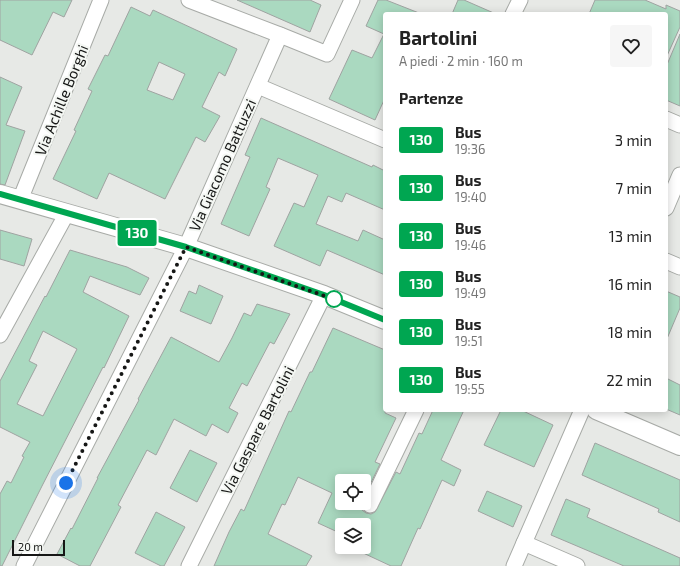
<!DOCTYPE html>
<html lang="it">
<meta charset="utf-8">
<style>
:root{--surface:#fff;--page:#f6f6f6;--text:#222;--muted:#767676}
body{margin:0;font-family:"Exo 2",sans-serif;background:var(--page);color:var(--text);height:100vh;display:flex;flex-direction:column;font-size:15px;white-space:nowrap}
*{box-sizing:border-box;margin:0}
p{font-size:13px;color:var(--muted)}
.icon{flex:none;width:22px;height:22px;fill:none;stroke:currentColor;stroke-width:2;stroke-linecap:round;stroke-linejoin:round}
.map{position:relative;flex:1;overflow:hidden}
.sheet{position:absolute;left:383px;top:12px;width:285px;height:400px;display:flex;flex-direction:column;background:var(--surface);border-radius:4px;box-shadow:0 2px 10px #0003}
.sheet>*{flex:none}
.badge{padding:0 8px;border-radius:3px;font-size:14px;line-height:26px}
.controls{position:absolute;left:335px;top:474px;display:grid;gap:8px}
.controls a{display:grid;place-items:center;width:36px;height:36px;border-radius:4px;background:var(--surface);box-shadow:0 2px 10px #0003;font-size:20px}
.scale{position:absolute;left:12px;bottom:10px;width:53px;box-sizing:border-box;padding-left:4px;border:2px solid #161716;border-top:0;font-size:11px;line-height:14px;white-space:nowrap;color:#161716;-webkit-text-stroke:3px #f4f7f3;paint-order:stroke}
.you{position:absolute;width:20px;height:20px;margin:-10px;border:3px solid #fff;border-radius:50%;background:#1a73e8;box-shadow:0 0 0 6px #1a73e833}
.map>.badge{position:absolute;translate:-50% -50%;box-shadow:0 0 0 2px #fff}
h2{padding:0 16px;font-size:15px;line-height:36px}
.round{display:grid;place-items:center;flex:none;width:42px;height:42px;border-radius:4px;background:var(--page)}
.head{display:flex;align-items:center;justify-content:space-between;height:68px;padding:0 16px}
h1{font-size:19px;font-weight:700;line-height:30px}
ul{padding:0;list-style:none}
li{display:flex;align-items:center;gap:12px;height:48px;padding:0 16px}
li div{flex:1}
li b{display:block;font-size:15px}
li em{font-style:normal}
li .badge{min-width:44px;font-weight:700;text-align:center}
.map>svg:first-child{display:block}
.building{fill:#aad9c0;stroke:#9fa3a1;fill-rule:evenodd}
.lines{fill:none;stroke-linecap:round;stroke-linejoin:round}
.minor-casing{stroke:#a8aba7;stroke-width:17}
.tertiary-casing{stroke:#a8aba7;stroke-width:20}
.minor{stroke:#fff;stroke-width:15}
.tertiary{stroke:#fff;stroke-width:18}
.line-casing{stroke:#fff;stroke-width:9}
.line{stroke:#00a651;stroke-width:6}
.walk{stroke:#161716;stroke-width:4;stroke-dasharray:0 7.2}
.stop-dot{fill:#fff;stroke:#00a651;stroke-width:2}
.labels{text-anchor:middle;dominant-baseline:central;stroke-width:4;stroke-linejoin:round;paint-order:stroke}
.street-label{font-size:15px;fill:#161716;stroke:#f4f7f3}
</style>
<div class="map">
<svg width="680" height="566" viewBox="0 0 680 566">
<rect width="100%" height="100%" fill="#e7e9e6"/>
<!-- building -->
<g class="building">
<path d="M0,0H72L64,17L53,12L32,55L0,40Z"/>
<path d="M237,0H310L321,5L310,32Z"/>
<path d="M378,0H386L419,13L385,14V98L375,120L329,99L352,50L372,58L384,34L366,26Z"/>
<path d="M458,0H464L496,14H452Z"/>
<path d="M595,0H645L666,9V5L680,11V27L666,58V14H589Z"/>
<path d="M131,7L150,16L153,10L237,49L225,76L219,72L202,107L220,116L205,142L196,137L165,199L109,173L97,199L53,179L76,131L74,130L92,91L88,89L105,55L108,56ZM159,62L185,74L173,100L147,90Z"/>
<path d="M680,34V106L666,100V67Z"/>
<path d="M0,77L22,87L6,125L25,131L5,185L0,184Z"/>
<path d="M261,118L372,167L373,165L385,171V210L346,193L342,202L328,196L316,224L358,241L363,230L385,240V275L327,250L320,266L274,246L294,203L304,207L318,175L278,158L266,187L270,189L249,236L221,224L250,157L245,155Z"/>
<path d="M0,230L32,239L24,266L0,259Z"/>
<path d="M70,250L127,267L149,278L140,295L90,276L83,292L129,316L104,368L103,367L42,486L2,566H0V494L7,481L11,483L24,457L22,456L30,442L0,427V381L45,296L46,297ZM43,331L77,349L43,416L17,404L37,365L29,361Z"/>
<path d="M199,285L223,296L211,324L180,311L189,291L196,294Z"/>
<path d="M666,291L680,297V308L666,341Z"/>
<path d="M257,304L290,314L274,344L270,342L247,386L242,383L229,408L238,413L228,433L212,424L206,436L174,419L156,455L147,450L118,505L121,507L90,566H80L57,554L71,528L72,529L98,478H97L139,400L138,399L171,337L219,362L232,338L244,313L251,316Z"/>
<path d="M333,328L385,350V413L396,418L375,462L380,464L364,497V481H342V503H361L362,510L366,513L371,514L375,512L396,472L400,474L419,433L422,434L433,410H464L441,460L461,470L454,486L442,480L420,529L418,528L401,566H391L361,552L364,547V525H342V534L318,523L332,493L298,477L285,505L282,504L268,534L312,556L306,566H214L229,532L241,509L244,511L289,411L291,412L310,372H312Z"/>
<path d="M666,378L680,385V415L666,409Z"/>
<path d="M501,410H521L553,425L534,467L484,445Z"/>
<path d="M595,443L680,480V522L658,512L659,509L582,475Z"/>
<path d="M190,450L217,463L197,502L170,488Z"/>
<path d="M487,491L522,506L513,527L478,511Z"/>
<path d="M566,499L590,509L587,517L680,558V566H624L551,535Z"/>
<path d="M156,512L185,527L164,566H161L135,553Z"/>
</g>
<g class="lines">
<!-- minor casing -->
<g class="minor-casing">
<g id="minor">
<path d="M189,0L280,35"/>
<path d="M513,14L520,0"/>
<path d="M258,86L385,140"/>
<path d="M666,119L680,125"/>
<path d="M20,200L101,0"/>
<path d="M666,208L680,175"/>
<path d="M666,261L680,267"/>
<path d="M0,335L67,213"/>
<path d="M370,505L416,410"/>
<path d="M524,543L577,566"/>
<path d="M24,566L186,247L280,35L327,54L352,0"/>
<path d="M189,566L324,295"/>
<path d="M514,566L582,410"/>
</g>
</g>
<!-- tertiary casing -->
<g class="tertiary-casing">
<g id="tertiary">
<path d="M0,194L186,247L324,295L385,320"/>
<path d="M596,410L680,446"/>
</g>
</g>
<!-- minor -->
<use href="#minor" class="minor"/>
<!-- tertiary -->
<use href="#tertiary" class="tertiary"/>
</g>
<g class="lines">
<!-- line casing -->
<g class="line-casing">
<path id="line" d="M0,194L186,247L324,295L385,320"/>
</g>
<!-- line -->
<use href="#line" class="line"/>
<!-- walk -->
<path class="walk" d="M66,483L186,247L336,300L334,299"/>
</g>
<!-- markers -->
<circle class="stop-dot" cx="334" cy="299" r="8"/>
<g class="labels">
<!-- street labels -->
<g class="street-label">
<text transform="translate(61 100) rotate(-68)">Via Achille Borghi</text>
<text transform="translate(222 165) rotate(-66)">Via Giacomo Battuzzi</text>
<text transform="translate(257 430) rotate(-63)">Via Gaspare Bartolini</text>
</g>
</g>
</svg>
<div class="controls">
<a><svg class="icon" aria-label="locate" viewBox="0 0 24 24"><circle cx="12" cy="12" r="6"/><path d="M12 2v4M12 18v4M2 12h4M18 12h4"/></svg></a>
<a><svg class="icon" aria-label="layers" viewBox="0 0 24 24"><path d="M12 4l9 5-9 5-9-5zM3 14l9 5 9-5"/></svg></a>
</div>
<div class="scale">20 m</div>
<div class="you" style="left:66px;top:483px"></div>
<b class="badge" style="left:137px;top:233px;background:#00a651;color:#fff">130</b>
<section class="sheet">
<div class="head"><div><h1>Bartolini</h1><p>A piedi · 2 min · 160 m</p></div><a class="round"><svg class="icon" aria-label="heart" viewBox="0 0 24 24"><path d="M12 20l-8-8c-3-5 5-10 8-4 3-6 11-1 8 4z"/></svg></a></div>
<h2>Partenze</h2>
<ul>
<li><span class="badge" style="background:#00a651;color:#fff">130</span><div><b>Bus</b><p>19:36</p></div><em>3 min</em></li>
<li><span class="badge" style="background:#00a651;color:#fff">130</span><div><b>Bus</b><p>19:40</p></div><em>7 min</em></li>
<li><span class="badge" style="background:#00a651;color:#fff">130</span><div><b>Bus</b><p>19:46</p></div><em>13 min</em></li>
<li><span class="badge" style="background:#00a651;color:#fff">130</span><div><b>Bus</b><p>19:49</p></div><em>16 min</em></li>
<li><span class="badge" style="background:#00a651;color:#fff">130</span><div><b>Bus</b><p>19:51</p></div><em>18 min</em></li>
<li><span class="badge" style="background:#00a651;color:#fff">130</span><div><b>Bus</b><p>19:55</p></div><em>22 min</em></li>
</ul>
</section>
</div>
